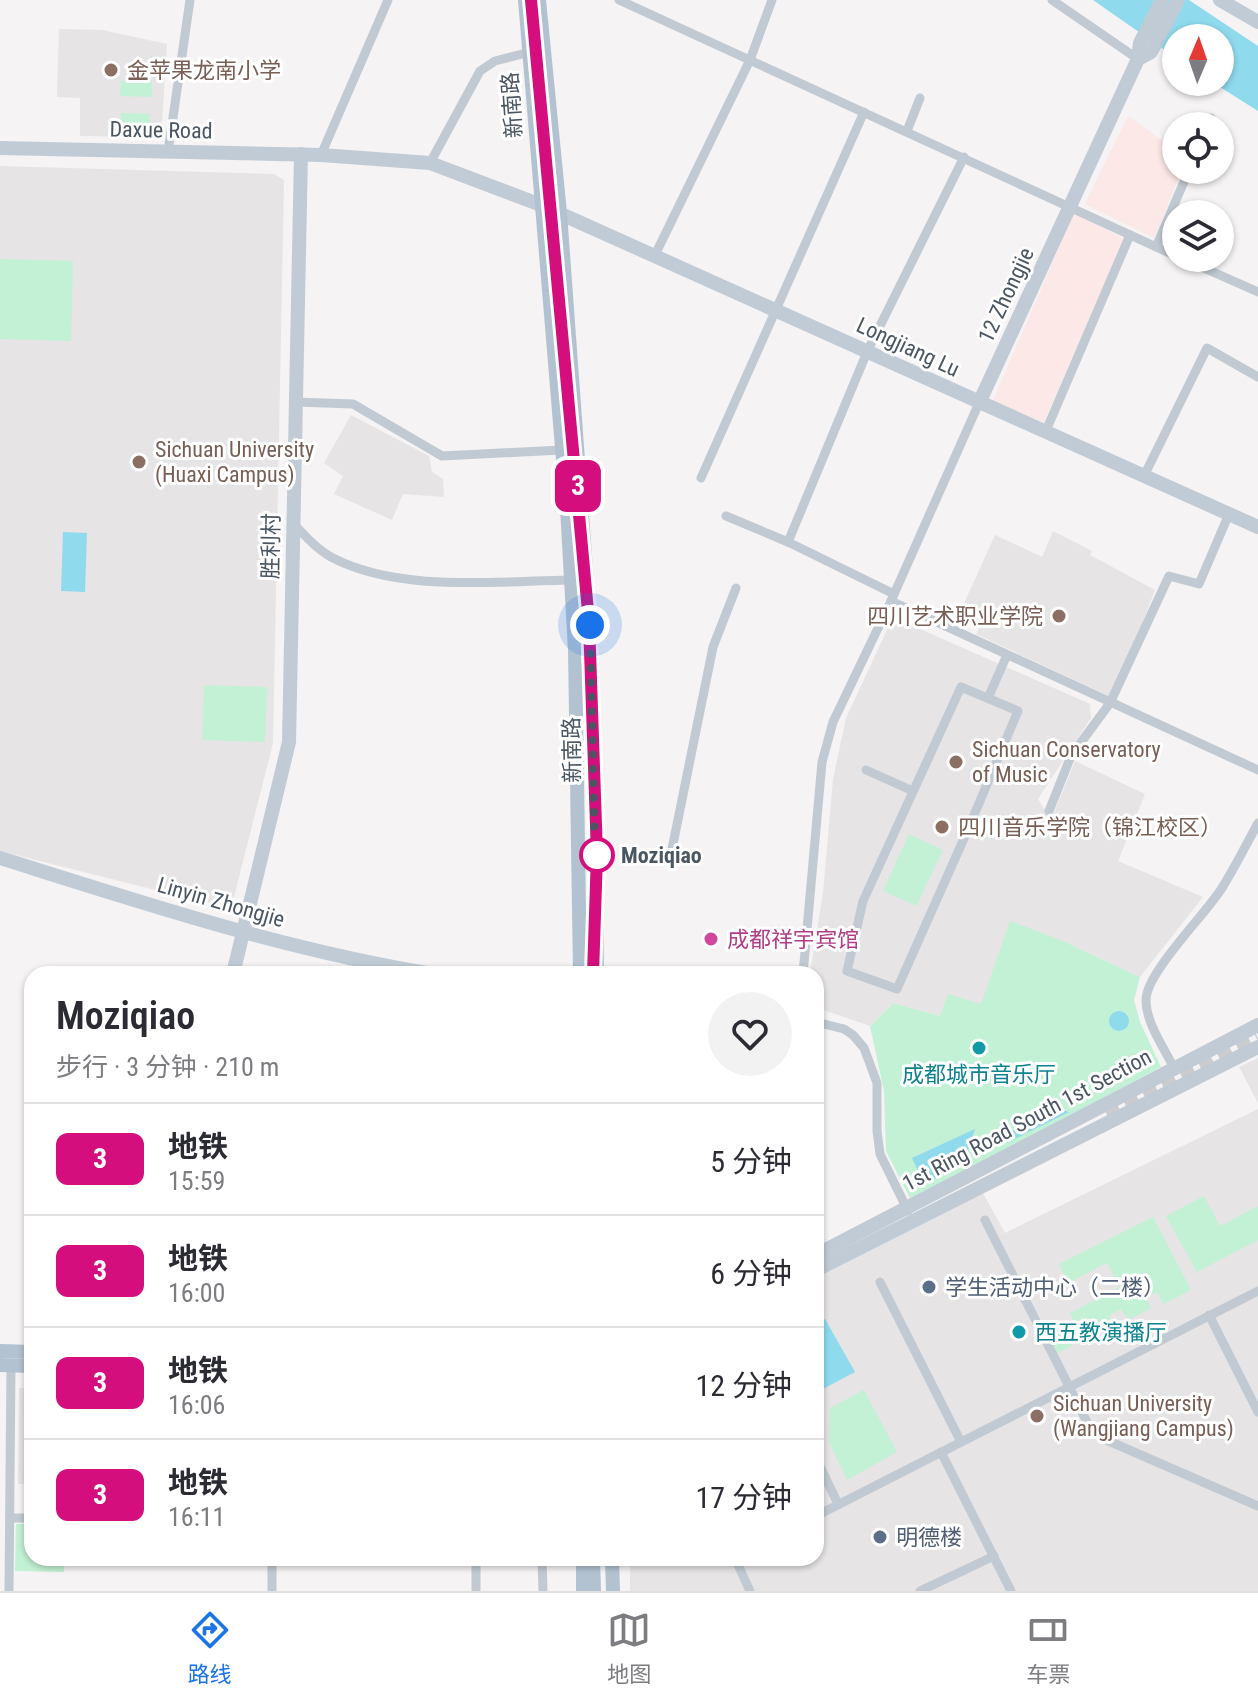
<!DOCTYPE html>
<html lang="zh">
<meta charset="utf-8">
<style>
:root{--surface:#fff;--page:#f2f2f3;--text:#2b2b33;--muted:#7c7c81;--line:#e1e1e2;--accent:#1a73e8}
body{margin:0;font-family:"Roboto Condensed","Noto Sans SC",sans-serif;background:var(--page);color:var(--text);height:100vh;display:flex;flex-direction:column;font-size:30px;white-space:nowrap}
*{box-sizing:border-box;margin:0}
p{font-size:26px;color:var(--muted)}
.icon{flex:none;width:44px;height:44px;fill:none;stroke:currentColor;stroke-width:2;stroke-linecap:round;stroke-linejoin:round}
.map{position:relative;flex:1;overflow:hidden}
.sheet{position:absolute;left:24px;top:966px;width:800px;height:600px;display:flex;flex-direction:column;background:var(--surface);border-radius:24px;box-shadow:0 2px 6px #0004}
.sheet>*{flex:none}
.badge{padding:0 16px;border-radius:12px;font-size:28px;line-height:52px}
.needle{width:52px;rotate:2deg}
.buttons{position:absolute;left:1162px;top:24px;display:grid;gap:16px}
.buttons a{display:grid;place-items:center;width:72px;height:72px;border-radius:50%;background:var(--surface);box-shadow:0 2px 6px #0004;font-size:40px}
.you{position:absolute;width:40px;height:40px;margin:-20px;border:6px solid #fff;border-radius:50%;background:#1a73e8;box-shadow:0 0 0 12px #1a73e833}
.map>.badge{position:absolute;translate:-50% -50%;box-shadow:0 0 0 4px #fff}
.round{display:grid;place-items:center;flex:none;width:84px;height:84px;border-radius:42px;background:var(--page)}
.overview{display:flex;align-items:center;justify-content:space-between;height:136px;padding:0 32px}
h1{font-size:38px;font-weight:600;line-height:60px}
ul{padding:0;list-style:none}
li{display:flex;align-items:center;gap:24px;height:112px;padding:0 32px;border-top:2px solid var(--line)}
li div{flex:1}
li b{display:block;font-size:30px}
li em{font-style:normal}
li .badge{min-width:88px;font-weight:700;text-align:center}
.menu{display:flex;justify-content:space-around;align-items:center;height:112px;border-top:2px solid var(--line);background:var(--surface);font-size:22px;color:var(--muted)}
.menu a{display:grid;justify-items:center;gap:4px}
.menu .selected{color:var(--accent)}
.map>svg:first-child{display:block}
.education{fill:#e6e4e5}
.medical{fill:#fce8e6}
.green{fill:#c3f1d5}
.water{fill:#90daee}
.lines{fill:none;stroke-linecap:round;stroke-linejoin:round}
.primary-tunnel{stroke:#caccce;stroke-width:14;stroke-dasharray:14 7;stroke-linecap:butt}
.street{stroke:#c1cad2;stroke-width:9}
.secondary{stroke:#c1cbd6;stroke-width:14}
.primary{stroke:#b3c2d1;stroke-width:14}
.line-casing{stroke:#fff;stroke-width:18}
.line{stroke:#d40f7d;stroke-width:12}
.walk{stroke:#4a5661;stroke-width:8;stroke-dasharray:0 14.4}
.education-dot{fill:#8d6e63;stroke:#fff;stroke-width:3}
.stop-dot{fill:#fff;stroke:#d40f7d;stroke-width:4}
.hotel-dot{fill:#d1479c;stroke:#fff;stroke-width:3}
.culture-dot{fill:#0f9aa8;stroke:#fff;stroke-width:3}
.service-dot{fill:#5c6f8a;stroke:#fff;stroke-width:3}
.labels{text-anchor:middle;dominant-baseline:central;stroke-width:6;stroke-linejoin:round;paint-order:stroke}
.education-label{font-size:22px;fill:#785e54;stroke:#fff;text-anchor:start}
.street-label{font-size:22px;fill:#4a5661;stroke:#fff}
.stop-label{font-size:22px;font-weight:bold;fill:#4a5661;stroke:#fff;text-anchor:start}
.hotel-label{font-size:22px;fill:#b23c85;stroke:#fff;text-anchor:start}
.culture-label{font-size:22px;fill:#0d838f;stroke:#fff}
.service-label{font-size:22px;fill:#4e5e75;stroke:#fff;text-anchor:start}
</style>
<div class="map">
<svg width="1258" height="1591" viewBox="0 0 1258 1591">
<rect width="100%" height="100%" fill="#f5f3f3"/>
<!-- education -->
<g class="education">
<path d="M59,29L102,30L167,44L162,122L148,137L80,136V98L57,97Z"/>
<path d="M0,166L274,174L284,180L273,743L231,909L0,851Z"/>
<path d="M351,415L429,456L432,472L443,479L444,497L403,494L392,520L334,494L343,476L324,463Z"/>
<path d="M1053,531L1092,551L1090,555L1155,590L1140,629L1109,696L976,634L983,621L961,610L995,535L1042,557Z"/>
<path d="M893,617L1090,704L1091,718L1038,799L1051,820L1075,761L1145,794L1118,861L1203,897L1140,977L1063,941L981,1004L940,1016L893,1003L870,1026L818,1008L816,974H810L823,893L833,779L846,718Z"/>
<path d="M1258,1058V1103L1239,1067Z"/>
<path d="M1258,1109V1591H630V1558H816V1275L983,1193L1005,1233Z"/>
<path d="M19,1388H32V1484H18Z"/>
</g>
<!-- medical -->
<g class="medical">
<path d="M1128,116L1176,150V170H1182L1154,238L1085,204Z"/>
<path d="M1074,213L1124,239L1044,422L991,405Z"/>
</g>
<!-- green -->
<g class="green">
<path d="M121,81H152V97L120,96Z"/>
<path d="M121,113L150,114V130L121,129Z"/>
<path d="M0,259L73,261L71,341L0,339Z"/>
<path d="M204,685L267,687L265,742L202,740Z"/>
<path d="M909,834L943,850L916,906L883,891Z"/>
<path d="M1010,921L1063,941L1140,977L1134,1000L1140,1022L1161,1067L982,1163L910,1198L886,1151L884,1091L870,1026L893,1003L940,1016L948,994L981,1004Z"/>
<path d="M1204,1196L1220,1226L1258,1206V1240L1197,1272L1166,1216Z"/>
<path d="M1153,1217L1191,1290L1164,1304L1157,1292L1146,1298L1151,1308L1128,1320L1121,1309L1109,1316L1114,1326L1093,1337L1087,1326L1073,1333L1078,1342L1058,1353L1049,1337L1075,1324L1070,1313L1120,1287L1107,1263L1068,1283L1059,1264Z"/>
<path d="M864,1390L897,1452L847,1480L829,1442L830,1408Z"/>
<path d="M16,1524H32V1558H65L64,1572L15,1571Z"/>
</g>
<!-- water -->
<g class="water">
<path d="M1093,0H1189L1258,46V111L1212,82H1220V38H1176V58Z"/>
<path d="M63,532L87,533L85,592L61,591Z"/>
<circle cx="1119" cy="1021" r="10"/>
<path d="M1057,1108L1069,1112L1007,1143L1010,1132Z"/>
<path d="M975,1129L963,1165L924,1184L912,1158Z"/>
<path d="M825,1319L855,1372L821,1390L816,1386V1323Z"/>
</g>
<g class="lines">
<!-- primary-tunnel -->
<path class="primary-tunnel" d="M1107,1115L1258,1038"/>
<!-- street -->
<g class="street">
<path d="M619,0L1176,256"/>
<path d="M1052,0L1138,59"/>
<path d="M1207,126L1211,118"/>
<path d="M907,131L920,98"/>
<path d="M168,152L190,0"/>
<path d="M321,155L388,0"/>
<path d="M430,163L480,71L495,61L530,52"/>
<path d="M1156,247L1189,170"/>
<path d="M655,255L750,60L772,0"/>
<path d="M1181,258L1258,292"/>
<path d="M295,402L353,404L442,456L561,450"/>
<path d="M1045,433L1130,235"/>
<path d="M1144,476L1207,348L1258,377"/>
<path d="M701,478L864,112"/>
<path d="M726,516L788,542L894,594"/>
<path d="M294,524C305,536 317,549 331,557C399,593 496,581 571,580"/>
<path d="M788,542L867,352L964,157"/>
<path d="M891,601L1258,770"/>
<path d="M961,687L1018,711L966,834L897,989L847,971L863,901Z"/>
<path d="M988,698L1007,655"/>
<path d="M866,770L913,791"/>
<path d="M1049,811L1071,756L1110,703L1169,576L1199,584L1229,514"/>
<path d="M672,849L713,647L736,588"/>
<path d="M803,974L822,762L833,722L891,601L979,403"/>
<path d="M816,1022L844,1029L853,1035L864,1048L877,1083V1131L880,1154L908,1211"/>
<path d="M1174,1068C1164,1048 1146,1023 1146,1000C1146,973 1205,915 1222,888C1235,867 1246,845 1258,823"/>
<path d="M985,1220L1090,1428L1104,1439L1258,1506"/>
<path d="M880,1282L961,1442"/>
<path d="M1209,1315L1258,1412"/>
<path d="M941,1452L1011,1591"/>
<path d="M816,1458L838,1504"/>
<path d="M816,1516L1258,1291"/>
<path d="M10,1518H32"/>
<path d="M476,1558V1591"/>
<path d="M542,1558L543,1591"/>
<path d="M735,1558L750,1591"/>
<path d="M9,1591L11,1365"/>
<path d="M272,1591V1558"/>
<path d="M920,1591L994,1556"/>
</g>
<!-- secondary -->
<g class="secondary">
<path d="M1220,0L1258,22"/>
<path d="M1138,59L1140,43L1162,0"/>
<path d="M0,148L321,155L430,163L541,205L1258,527"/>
<path d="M979,403L1138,59L1151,52L1178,0"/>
<path d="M0,858C143,903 285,950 433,974"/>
<path d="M233,974L289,742L301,154"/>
<path d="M816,1255L1258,1025"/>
<path d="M816,1270L1258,1047"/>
</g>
<!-- primary -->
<g class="primary">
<path d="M525,0L567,508L575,650L580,974"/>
<path d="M539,0L560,213L592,652L597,974"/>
<path d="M0,1351L32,1352"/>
<path d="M0,1365L32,1366"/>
<path d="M583,1558V1591"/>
<path d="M593,1558L594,1591"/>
<path d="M612,1558L613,1591"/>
</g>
</g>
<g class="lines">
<!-- line casing -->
<g class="line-casing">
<path id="line" d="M531,0L589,622L597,854L593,974"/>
</g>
<!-- line -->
<use href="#line" class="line"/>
<!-- walk -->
<path class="walk" d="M590,625L595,867L597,855"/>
</g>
<!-- markers -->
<g class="education-dot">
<circle cx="111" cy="70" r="8"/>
<circle cx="139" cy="462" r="8"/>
<circle cx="1059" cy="616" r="8"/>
<circle cx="956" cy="762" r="8"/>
<circle cx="942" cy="827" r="8"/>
<circle cx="1037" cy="1416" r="8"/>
</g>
<circle class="stop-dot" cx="597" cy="855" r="16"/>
<circle class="hotel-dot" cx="711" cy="939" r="8"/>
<g class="culture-dot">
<circle cx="979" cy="1048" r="8"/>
<circle cx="1019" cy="1332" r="8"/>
</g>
<g class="service-dot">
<circle cx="929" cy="1287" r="8"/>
<circle cx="880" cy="1537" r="8"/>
</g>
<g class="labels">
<!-- education labels -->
<g class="education-label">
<text x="127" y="70">金苹果龙南小学</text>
<text x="155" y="449">Sichuan University<tspan x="155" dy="25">(Huaxi Campus)</tspan></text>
<text x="1043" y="616" text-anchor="end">四川艺术职业学院</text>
<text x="972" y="749">Sichuan Conservatory<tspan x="972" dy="25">of Music</tspan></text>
<text x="958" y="827">四川音乐学院（锦江校区）</text>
<text x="1053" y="1403">Sichuan University<tspan x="1053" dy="25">(Wangjiang Campus)</tspan></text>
</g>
<!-- street labels -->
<g class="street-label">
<text transform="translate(512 105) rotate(-94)">新南路</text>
<text transform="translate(161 130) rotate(1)">Daxue Road</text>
<text transform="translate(1006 295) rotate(-65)">12 Zhongjie</text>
<text transform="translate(908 347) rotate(25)">Longjiang Lu</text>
<text transform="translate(271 546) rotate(-89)">胜利村</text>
<text transform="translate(572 750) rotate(-91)">新南路</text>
<text transform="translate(221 902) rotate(16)">Linyin Zhongjie</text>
<text transform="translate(1027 1120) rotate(-28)">1st Ring Road South 1st Section</text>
</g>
<!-- stop labels -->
<g class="stop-label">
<text x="621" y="855">Moziqiao</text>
</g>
<!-- hotel labels -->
<g class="hotel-label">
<text x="727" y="939">成都祥宇宾馆</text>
</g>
<!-- culture labels -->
<g class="culture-label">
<text x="979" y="1074">成都城市音乐厅</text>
<text x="1035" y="1332" text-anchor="start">西五教演播厅</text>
</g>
<!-- service labels -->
<g class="service-label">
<text x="945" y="1287">学生活动中心（二楼）</text>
<text x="896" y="1537">明德楼</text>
</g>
</g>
</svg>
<div class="buttons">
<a><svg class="needle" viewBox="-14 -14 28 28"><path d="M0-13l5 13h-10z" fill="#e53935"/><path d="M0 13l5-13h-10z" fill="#7c7c81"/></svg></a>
<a><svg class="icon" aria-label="locate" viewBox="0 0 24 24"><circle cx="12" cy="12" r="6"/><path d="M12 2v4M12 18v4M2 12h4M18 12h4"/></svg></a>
<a><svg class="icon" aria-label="layers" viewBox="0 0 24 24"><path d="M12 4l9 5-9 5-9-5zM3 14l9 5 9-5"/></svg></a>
</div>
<div class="you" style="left:590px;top:625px"></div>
<b class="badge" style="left:578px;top:486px;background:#d40f7d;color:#fff">3</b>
<section class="sheet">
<div class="overview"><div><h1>Moziqiao</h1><p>步行 · 3 分钟 · 210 m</p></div><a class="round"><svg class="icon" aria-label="heart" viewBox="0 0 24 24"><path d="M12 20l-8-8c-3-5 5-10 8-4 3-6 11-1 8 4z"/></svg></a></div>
<ul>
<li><span class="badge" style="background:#d40f7d;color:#fff">3</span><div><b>地铁</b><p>15:59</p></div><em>5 分钟</em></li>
<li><span class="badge" style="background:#d40f7d;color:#fff">3</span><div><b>地铁</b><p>16:00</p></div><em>6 分钟</em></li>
<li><span class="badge" style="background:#d40f7d;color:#fff">3</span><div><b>地铁</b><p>16:06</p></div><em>12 分钟</em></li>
<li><span class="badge" style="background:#d40f7d;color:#fff">3</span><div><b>地铁</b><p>16:11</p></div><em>17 分钟</em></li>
</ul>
</section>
</div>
<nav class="menu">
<a class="selected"><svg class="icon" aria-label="directions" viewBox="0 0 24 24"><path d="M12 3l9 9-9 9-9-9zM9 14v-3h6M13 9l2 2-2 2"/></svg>路线</a>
<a><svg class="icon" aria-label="map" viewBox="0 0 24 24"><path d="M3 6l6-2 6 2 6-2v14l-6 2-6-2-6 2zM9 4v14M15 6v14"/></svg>地图</a>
<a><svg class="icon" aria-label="tickets" viewBox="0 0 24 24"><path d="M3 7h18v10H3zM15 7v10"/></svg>车票</a>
</nav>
